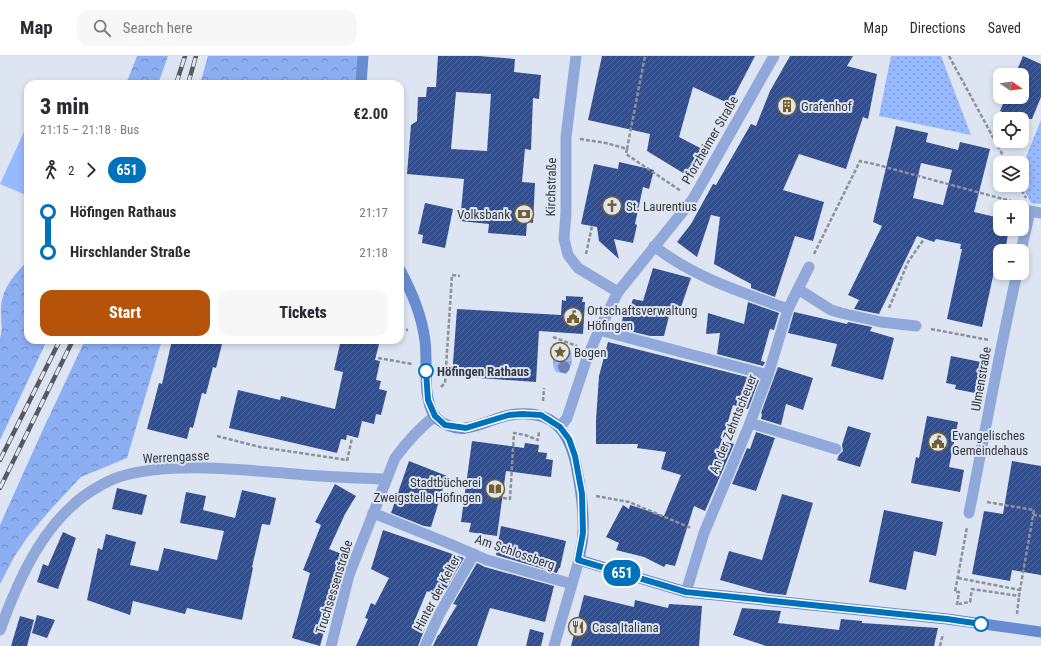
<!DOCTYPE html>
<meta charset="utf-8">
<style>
:root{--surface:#fff;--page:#f7f7f7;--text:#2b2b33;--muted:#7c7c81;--line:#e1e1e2;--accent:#b45309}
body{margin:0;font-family:"Roboto Condensed",sans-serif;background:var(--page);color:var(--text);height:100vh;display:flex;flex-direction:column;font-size:15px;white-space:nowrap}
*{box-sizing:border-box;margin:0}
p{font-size:13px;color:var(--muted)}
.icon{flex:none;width:22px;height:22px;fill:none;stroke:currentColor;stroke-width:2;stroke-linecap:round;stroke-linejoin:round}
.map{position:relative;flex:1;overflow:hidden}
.details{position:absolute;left:24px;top:24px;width:380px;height:264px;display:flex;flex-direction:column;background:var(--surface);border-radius:12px;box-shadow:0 2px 6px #0003}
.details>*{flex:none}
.badge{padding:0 8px;border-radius:13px;font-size:14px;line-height:26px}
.needle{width:26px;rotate:103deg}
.tools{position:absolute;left:993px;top:12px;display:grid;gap:8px}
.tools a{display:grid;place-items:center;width:36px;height:36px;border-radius:8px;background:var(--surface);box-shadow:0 2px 6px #0003;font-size:20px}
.map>.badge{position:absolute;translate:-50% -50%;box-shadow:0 0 0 2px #fff}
.legs{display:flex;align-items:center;gap:6px;height:44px;padding:0 16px;font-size:13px}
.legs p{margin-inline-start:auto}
.headline{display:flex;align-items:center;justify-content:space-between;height:68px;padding:0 16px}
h1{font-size:22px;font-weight:800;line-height:30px}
.cta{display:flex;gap:8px;margin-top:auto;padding:8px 16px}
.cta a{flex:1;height:46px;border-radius:12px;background:var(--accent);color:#fff;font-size:16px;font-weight:800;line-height:46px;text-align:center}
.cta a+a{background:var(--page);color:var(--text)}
ul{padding:0 16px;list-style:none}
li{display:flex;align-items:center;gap:14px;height:40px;font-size:15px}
li i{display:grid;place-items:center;width:6px;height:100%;margin:0 5px;background:currentColor}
li i::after{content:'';width:10px;height:10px;margin:-5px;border:3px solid;border-radius:50%;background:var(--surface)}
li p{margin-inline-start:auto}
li:first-child i{background:linear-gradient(#0000 50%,currentColor 0)}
li:last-child i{background:linear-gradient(currentColor 50%,#0000 0)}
header{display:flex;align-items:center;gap:24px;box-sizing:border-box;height:56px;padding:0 20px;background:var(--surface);border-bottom:1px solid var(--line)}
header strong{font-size:19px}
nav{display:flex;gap:22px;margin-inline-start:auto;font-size:14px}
.search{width:280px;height:36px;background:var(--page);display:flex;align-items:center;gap:10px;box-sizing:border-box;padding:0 14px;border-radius:12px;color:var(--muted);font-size:15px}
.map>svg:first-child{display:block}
.grass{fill:url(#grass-dots)}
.forest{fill:url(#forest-crowns)}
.pitch{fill:#97b9ff}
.building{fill:url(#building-hatch);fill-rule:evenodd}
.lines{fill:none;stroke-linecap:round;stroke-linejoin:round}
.path{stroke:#8c919b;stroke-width:2.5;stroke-dasharray:4 2;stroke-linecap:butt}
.service{stroke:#91a9da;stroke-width:11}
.pedestrian{stroke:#91a9da;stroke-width:11}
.minor{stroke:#91a9da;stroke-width:11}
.tertiary{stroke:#91a9da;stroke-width:11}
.secondary{stroke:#698bd2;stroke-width:11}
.rail-casing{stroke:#575b61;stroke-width:4.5}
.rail{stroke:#dde5f3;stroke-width:3;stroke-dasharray:9;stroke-linecap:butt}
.tree{fill:#6d81b3}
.line-1-casing{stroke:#fff;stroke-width:9}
.line-1{stroke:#0072bc;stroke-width:6}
.stop-1-dot{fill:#fff;stroke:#0072bc;stroke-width:2}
.labels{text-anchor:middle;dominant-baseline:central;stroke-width:4;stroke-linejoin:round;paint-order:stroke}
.poi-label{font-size:13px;fill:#36393e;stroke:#dde5f3;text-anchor:start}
.street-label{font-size:13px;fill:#36393e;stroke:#dde5f3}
.stop-label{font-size:13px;font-weight:bold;fill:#36393e;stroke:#dde5f3;text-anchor:start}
</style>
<header>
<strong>Map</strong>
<div class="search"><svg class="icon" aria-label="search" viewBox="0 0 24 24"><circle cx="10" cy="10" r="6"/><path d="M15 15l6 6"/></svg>Search here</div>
<nav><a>Map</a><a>Directions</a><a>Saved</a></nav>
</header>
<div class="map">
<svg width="1041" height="590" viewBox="0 0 1041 590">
<defs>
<pattern id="grass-dots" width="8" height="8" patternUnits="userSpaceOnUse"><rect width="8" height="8" fill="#97b9ff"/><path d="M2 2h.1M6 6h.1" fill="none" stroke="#7c97d0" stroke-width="1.8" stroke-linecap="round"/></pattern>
<pattern id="forest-crowns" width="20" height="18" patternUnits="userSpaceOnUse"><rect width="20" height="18" fill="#8caef3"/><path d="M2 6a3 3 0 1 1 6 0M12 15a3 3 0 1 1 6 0" fill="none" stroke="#738fc6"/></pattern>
<pattern id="building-hatch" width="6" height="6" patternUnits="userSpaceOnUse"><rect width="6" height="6" fill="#324e8c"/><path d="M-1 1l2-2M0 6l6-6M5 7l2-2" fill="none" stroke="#4f6697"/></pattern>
</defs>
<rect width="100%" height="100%" fill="#dde5f3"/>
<!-- grass -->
<g class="grass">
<path d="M891,0H941L971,79L879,60Z"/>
<path d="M1041,64V148L1031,147L1022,129V111Z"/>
<path d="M553,287H562L571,294L572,308L566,318L556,316L553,310Z"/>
</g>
<!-- forest -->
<g class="forest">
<path d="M137,0H168L158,28H126Z"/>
<path d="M208,0H363L362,28H200Z"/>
<path d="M28,204V284H47L0,384V282C3,272 1,268 1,258C0,233 13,221 28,204Z"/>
<path d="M85,284H162L127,402L81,421L51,453L29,479L14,501L0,528V469L40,380Z"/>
</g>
<!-- pitch -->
<path class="pitch" d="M24,76L28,78V140L0,128Z"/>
<!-- building -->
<g class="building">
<path d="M438,0H479L515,3L514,16L541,19L539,43L533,42L531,94L525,93L522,126L535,127L533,167L527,166L526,180L488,177L489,168L460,165L464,123L407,118L411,69L417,65L418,41H426L427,31H436ZM456,36L491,38L487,95L451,93Z"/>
<path d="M602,0H755L730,48L693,31L679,81L704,94L688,120L647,95L650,78L588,64Z"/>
<path d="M790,0H853L847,10L877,18L868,63L863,61L846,113L799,98L783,134L824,146L813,185L795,180L775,241L751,232V228L714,208L720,161L711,159L697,201L677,186L691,168L713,128L716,129L751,68L756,70L770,35Z"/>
<path d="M1023,0L1041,8V41L1032,63H1018L1000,55L1006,41H1022V19H1015Z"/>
<path d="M896,70L928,77L926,86L958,94L960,86L990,93L974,156L1000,162V173H1009L1005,195H1000V203L997,202L982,271L947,263L962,193H960L961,188L936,183L934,186L917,180L879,258L854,253L859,244L848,239L882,170L873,166ZM921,107L952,114L943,149L913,142Z"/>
<path d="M619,106L654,114L649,133L643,131L635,168L637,169L633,187L614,183L619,203L599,185L597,171L581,168L594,108L618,113Z"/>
<path d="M425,147L453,153L445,192L422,187L423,179L418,178Z"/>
<path d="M653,212L691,222L680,254L671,252L664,280H650L621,273L623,259L627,261L633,243L643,245Z"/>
<path d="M566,240L583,241L582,246H585L583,278L539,275L536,326L452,320L457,253L561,259L562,244L566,245Z"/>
<path d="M748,246L779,257L774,274L770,273L761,305L765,306L763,310L717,298L720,277L706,278L708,257L744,268Z"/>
<path d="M794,256L847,268L848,266L872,271L870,275L894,282L883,324L831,310L837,288L788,277Z"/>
<path d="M172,284H223L216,312L213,311L206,338L202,337L193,372L190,371L187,383L147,373L159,327L162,328Z"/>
<path d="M341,284H375V287L379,288L375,304L380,305L376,324L381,325L379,333L387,335L381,359L376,358L374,368L362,365L358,382L347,379L346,384L341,383L337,397L229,372L238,334L280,344L281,340L335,353L343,316L334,314Z"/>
<path d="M608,286L759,324L748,353L733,349L722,385L734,388L705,455L694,450L675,510L666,508L664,511L644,501L616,494L619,487L606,481L623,449L629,453L630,449L664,460L681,419L661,413L666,396L637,392L638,388H596V364L599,320Z"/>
<path d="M951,300L981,306L978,320L981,324L977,327L975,337L955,333L956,329L946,327Z"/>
<path d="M778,311L813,322L803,354L786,348L781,369L761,363L762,358L761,357Z"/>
<path d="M927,360L958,366L949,411L964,414L960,436L911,427L916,401L919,402Z"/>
<path d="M848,370L871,377L860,411L837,404L839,399L843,395L842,389Z"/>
<path d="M756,376L775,382L756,435L732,428L747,392L750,393Z"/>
<path d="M472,385L524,392L525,387L539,389L538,396L547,397L546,403L553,404L551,421L506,415L497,480L469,476L471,467L461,466Z"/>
<path d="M409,405L447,420L431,471L424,470L391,457Z"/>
<path d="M1012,405L1041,410V519L1012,514L1010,525L972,518L984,455L1003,458Z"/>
<path d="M335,428L356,440L345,458L329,493L347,500L328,549L331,550L320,590L292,582L310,517L303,514L321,469L315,466Z"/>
<path d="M117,432L147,439L142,459L112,453Z"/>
<path d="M242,434L276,442L270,469L262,468L252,511L253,512L242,564L187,552L185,558L133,545L130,559L87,544L98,492L102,494L106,478L136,486L130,509L158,515L164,492L217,504L224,475L180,467L186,436L206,440L203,454L235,462Z"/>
<path d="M782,438L813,447L786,539L767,537L720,524L729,495L762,504Z"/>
<path d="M884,454L943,466L936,500L914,495L906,534L869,526Z"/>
<path d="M501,470L566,485L560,512H559L557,517L496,499Z"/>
<path d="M383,474L464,502L441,542L427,535L414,566L425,572L418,590H356L368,563L365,562L371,547L375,549L389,522L371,513Z"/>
<path d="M63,476L76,482L58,533L37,526L43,508L48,510Z"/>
<path d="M477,507L485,511L554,530L545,566L490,552L477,590H433L438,579H439L457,549L453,548Z"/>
<path d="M584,539L634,551L635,544L668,552L669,548L702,550L699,590H571Z"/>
<path d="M742,552L781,555L778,567L839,574L841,563L862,565V567L938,572L934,590H766L733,579Z"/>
<path d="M37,559L55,564L47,582L32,577Z"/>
<path d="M20,560L34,564L27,590H11Z"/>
<path d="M530,573L544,577L541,590H526Z"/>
</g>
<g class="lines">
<!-- path -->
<g class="path">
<path d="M949,0L1007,107"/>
<path d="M580,83L606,87L627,93L645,0"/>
<path d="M627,93L626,98L681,135"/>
<path d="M1019,129L1026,142"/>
<path d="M586,198L592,170"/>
<path d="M814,198L860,105L874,108L1018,147"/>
<path d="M889,252L908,206L924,183"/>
<path d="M400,273L408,274"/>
<path d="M931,273L989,284"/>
<path d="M553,281L577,290"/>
<path d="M378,302L412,308"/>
<path d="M441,331L445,327L452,219L460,220"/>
<path d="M543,345L544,332"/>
<path d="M217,380L260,391L347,404"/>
<path d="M347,405L352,382"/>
<path d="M596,440L629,446L691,472"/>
<path d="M503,442L510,443L514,377L525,379L538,384L539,376"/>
<path d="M987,446L1034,454L1020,534"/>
<path d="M1033,459L1041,460"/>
<path d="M958,522L1020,534L1019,540L972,533L970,546L959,548"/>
<path d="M957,549L959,536H955L967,471"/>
<path d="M1017,558L1019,540"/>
<path d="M940,590L943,578"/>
</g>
<!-- service -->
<g class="service">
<path d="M750,367L836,393"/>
<path d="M373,457L450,488"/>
</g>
<!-- pedestrian -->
<path class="pedestrian" d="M599,274L768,319"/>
<!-- minor -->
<g class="minor">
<path d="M576,0L566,81V157L564,183L568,199L578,212L618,236"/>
<path d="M654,190C693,221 741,236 788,253"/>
<path d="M1021,195L1030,155L1041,157"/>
<path d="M798,233L831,254L841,257L881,266L916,270"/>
<path d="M969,457C985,377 999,297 1017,217"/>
<path d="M450,488L487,504L572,528"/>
<path d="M686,536L704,477L750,367L768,319L788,253L809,211"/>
<path d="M0,574C16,530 37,481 73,449C83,439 106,425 119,421C170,405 242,414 295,418C325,421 355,422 386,423"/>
<path d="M331,590L349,519L395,402C407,386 419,372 435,360"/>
<path d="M425,590L440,557L474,498"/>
</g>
<!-- tertiary -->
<g class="tertiary">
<path d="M560,371L567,362L586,305L599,274L618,236L693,143L774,0"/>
<path d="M554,590L579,504"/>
</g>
<!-- secondary -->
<g class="secondary">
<path d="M361,28L363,0"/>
<path d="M400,214C412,236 422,260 425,285C428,308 422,339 434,359C440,368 456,374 466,372C481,370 495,362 510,359C553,352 570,375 577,414C581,434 584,456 583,477C583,486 580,495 579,504L686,536L947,563L1041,576"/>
</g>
<!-- rail casing -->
<g class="rail-casing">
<g id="rail">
<path d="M176,28L185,0"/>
<path d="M188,28L196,0"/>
<path d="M0,404L60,284"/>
<path d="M0,432L73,284"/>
</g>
</g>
<!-- rail -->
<use href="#rail" class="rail"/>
</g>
<!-- trees -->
<circle class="tree" cx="564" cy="311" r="6"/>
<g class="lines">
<!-- line-1 casing -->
<g class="line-1-casing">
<path id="line-1" d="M426,315L428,344L435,360L445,369L466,372L509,359L522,358L541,359L560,371L569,383L575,400L582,438L583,477L578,504L686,536L947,563L981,568"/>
</g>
<!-- line-1 -->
<use href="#line-1" class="line-1"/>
</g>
<!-- icons -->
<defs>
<g id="building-ring" transform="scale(1)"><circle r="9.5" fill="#dde5f3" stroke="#765f2f" stroke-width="1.5"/><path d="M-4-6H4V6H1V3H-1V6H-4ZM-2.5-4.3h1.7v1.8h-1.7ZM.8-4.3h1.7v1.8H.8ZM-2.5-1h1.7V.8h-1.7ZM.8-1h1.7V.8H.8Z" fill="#765f2f"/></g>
<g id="church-ring" transform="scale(1)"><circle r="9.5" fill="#dde5f3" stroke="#765f2f" stroke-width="1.5"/><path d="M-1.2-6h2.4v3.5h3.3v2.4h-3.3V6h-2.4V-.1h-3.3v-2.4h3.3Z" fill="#765f2f"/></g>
<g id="bank-ring" transform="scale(1)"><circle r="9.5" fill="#dde5f3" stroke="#765f2f" stroke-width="1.5"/><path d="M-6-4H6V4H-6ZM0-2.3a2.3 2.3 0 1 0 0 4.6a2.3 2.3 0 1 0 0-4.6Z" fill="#765f2f"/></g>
<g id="civic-ring" transform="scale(1)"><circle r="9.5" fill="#dde5f3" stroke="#765f2f" stroke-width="1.5"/><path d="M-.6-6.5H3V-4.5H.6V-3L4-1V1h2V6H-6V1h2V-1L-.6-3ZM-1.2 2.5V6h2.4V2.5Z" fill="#765f2f"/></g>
<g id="sight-ring" transform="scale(1)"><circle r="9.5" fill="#dde5f3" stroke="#765f2f" stroke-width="1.5"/><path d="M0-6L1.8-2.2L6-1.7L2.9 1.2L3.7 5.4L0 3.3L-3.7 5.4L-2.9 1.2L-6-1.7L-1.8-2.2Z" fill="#765f2f"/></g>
<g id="library-ring" transform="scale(1)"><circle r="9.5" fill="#dde5f3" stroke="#765f2f" stroke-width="1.5"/><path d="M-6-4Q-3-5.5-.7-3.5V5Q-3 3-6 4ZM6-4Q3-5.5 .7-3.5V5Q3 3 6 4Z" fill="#765f2f"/></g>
<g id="restaurant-ring" transform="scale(1)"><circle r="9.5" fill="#dde5f3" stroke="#765f2f" stroke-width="1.5"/><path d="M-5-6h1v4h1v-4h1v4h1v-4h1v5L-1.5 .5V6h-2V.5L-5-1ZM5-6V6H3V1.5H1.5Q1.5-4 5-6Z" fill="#765f2f"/></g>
</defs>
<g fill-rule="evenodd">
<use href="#building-ring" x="787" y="50"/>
<use href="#church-ring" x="612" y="150"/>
<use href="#bank-ring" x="524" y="158"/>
<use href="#civic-ring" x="573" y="261"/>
<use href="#sight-ring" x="560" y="296"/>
<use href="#civic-ring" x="938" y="386"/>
<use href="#library-ring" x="495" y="433"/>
<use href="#restaurant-ring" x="578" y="571"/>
</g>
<!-- markers -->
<g class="stop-1-dot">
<circle cx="426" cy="315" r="7"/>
<circle cx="981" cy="568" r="7"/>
</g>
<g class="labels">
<!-- poi labels -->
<g class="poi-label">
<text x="801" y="50">Grafenhof</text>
<text x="626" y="150">St. Laurentius</text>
<text x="510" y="158" text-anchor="end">Volksbank</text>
<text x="587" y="254">Ortschaftsverwaltung<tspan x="587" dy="15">Höfingen</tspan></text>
<text x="574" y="296">Bogen</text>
<text x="952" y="379">Evangelisches<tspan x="952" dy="15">Gemeindehaus</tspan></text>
<text x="481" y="426" text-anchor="end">Stadtbücherei<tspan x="481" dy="15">Zweigstelle Höfingen</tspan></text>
<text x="592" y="571">Casa Italiana</text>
</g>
<!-- street labels -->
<g class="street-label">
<text transform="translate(710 84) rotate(-60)">Pforzheimer Straße</text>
<text transform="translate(551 131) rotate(-89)">Kirchstraße</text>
<text transform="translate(981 323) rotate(-80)">Ulmenstraße</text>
<text transform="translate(733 368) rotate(-68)">An der Zehntscheuer</text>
<text transform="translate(176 401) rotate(-3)">Werrengasse</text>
<text transform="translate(515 496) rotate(19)">Am Schlossberg</text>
<text transform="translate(334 531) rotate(-73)">Truchsessenstraße</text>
<text transform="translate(437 537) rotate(-62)">Hinter der Kelter</text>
</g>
<!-- stop labels -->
<g class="stop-label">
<text x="437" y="315">Höfingen Rathaus</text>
</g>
</g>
</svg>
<div class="tools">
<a><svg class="needle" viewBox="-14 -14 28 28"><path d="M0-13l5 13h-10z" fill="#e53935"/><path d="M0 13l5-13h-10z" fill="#7c7c81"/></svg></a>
<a><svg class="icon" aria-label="locate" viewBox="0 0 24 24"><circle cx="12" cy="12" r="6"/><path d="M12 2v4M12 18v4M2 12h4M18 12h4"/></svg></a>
<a><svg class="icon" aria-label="layers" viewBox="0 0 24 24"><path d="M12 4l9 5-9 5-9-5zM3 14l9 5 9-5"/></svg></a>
<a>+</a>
<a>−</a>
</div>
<b class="badge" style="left:622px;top:517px;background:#0072bc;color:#fff">651</b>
<section class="details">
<div class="headline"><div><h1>3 min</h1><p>21:15 – 21:18 · Bus</p></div><b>€2.00</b></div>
<div class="legs"><svg class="icon" aria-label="walk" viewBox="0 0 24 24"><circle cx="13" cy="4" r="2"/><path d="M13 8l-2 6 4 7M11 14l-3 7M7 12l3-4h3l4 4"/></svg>2<svg class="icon" aria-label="forward" viewBox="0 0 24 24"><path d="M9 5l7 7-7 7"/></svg><b class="badge" style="background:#0072bc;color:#fff">651</b></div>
<ul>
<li><i style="color:#0072bc"></i><b>Höfingen Rathaus</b><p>21:17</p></li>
<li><i style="color:#0072bc"></i><b>Hirschlander Straße</b><p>21:18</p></li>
</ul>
<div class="cta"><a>Start</a><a>Tickets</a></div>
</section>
</div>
